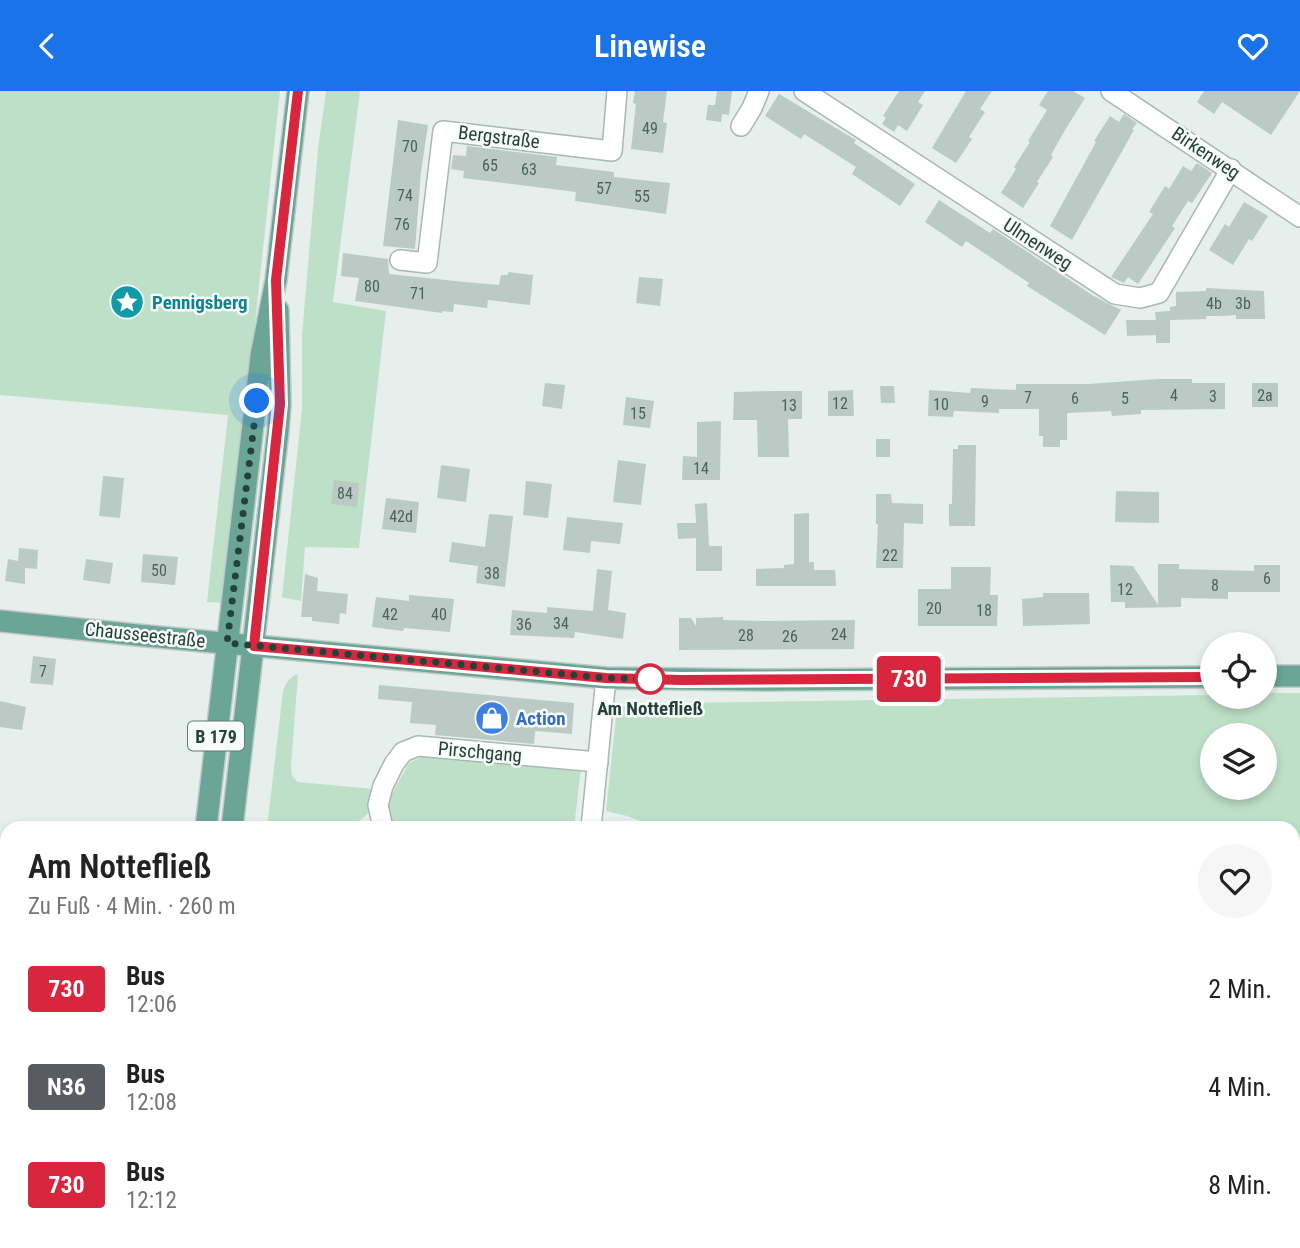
<!DOCTYPE html>
<html lang="de">
<meta charset="utf-8">
<style>
:root{--surface:#fff;--page:#f6f6f6;--text:#222;--muted:#767676;--accent:#1a73e8}
body{margin:0;font-family:"Roboto Condensed",sans-serif;background:var(--page);color:var(--text);height:100vh;display:flex;flex-direction:column;font-size:26px;white-space:nowrap}
*{box-sizing:border-box;margin:0}
p{font-size:23px;color:var(--muted)}
.icon{flex:none;width:38px;height:38px;fill:none;stroke:currentColor;stroke-width:2;stroke-linecap:round;stroke-linejoin:round}
.map{position:relative;flex:1;overflow:hidden}
.side{position:absolute;left:0px;top:730px;width:1300px;height:429px;display:flex;flex-direction:column;background:var(--surface);border-radius:21px 21px 0 0;box-shadow:0 4px 10px #0003}
.side>*{flex:none}
.badge{padding:0 14px;border-radius:5px;font-size:24px;line-height:46px}
.buttons{position:absolute;left:1200px;top:541px;display:grid;gap:14px}
.buttons a{display:grid;place-items:center;width:77px;height:77px;border-radius:50%;background:var(--surface);box-shadow:0 4px 10px #0003;font-size:35px}
.you{position:absolute;width:35px;height:35px;margin:-18px;border:5px solid #fff;border-radius:50%;background:#1a73e8;box-shadow:0 0 0 10px #1a73e833}
.map>.badge{position:absolute;translate:-50% -50%;box-shadow:0 0 0 4px #fff}
.round{display:grid;place-items:center;flex:none;width:74px;height:74px;border-radius:37px;background:var(--page)}
.head{display:flex;align-items:center;justify-content:space-between;height:119px;padding:0 28px}
h1{font-size:33px;font-weight:600;line-height:52px}
ul{padding:0;list-style:none}
li{display:flex;align-items:center;gap:21px;height:98px;padding:0 28px}
li div{flex:1}
li b{display:block;font-size:26px}
li em{font-style:normal}
li .badge{min-width:77px;font-weight:700;text-align:center}
header{display:flex;justify-content:space-between;align-items:center;height:91px;padding:0 28px;background:var(--accent);color:#fff;font-size:32px;font-weight:600}
.map>svg:first-child{display:block}
.green{fill:#bfe0c8;fill-rule:evenodd}
.building{fill:#bbcac4}
.lines{fill:none;stroke-linecap:round;stroke-linejoin:round}
.minor-casing{stroke:#a8b8b2;stroke-width:22}
.major-casing{stroke:#c2cac8;stroke-width:24}
.minor{stroke:#fff;stroke-width:19}
.major{stroke:#6aa596;stroke-width:21}
.line-casing{stroke:#fff;stroke-width:16}
.line{stroke:#d7263d;stroke-width:10}
.walk{stroke:#24423a;stroke-width:7;stroke-dasharray:0 12.6}
.stop-dot{fill:#fff;stroke:#d7263d;stroke-width:3.5}
.labels{text-anchor:middle;dominant-baseline:central;stroke-width:5;stroke-linejoin:round;paint-order:stroke}
.number-label{font-size:16px;fill:#4a645c}
.shield{fill:#f7fbf9;stroke:#637a73;stroke-width:2}
.shield-label{font-size:18px;font-weight:bold;fill:#24423a}
.street-label{font-size:19px;fill:#24423a;stroke:#f7fbf9}
.culture-label{font-size:19px;font-weight:bold;fill:#0d838f;stroke:#f7fbf9;text-anchor:start}
.stop-label{font-size:19px;font-weight:bold;fill:#24423a;stroke:#f7fbf9}
.shop-label{font-size:19px;font-weight:bold;fill:#366cbe;stroke:#f7fbf9;text-anchor:start}
</style>
<header><svg class="icon" aria-label="back" viewBox="0 0 24 24"><path d="M15 5l-7 7 7 7"/></svg>Linewise<svg class="icon" aria-label="heart" viewBox="0 0 24 24"><path d="M12 20l-8-8c-3-5 5-10 8-4 3-6 11-1 8 4z"/></svg></header>
<div class="map">
<svg width="1300" height="1157" viewBox="0 0 1300 1157">
<rect width="100%" height="100%" fill="#e6efeb"/>
<!-- green -->
<g class="green">
<path d="M0,0H280L225,512L207,511L228,324L0,304Z"/>
<path d="M326,0H360L333,211L386,220L359,457L305,456L301,510L282,506L302,317V244L318,58Z"/>
<path d="M298,583L291,675L292,685L298,691L373,698C372,704 372,714 369,720C358,744 289,737 267,737L283,600C286,592 290,585 298,583Z"/>
<path d="M1265,602H1300V991L1293,990V737H658L627,725L606,720L617,616L683,612L1213,604V606H1265ZM1213,644H1265V696H1213Z"/>
<path d="M426,664L581,677L574,737H392L386,717L389,708L409,672Z"/>
</g>
<!-- building -->
<g class="building">
<path d="M635,0H667L663,31L667,32L663,62L631,58L636,13L633,12Z"/>
<path d="M717,0H732L729,24L722,23L721,31L706,29L708,14H715Z"/>
<path d="M899,0H925L918,11L923,14L907,40L898,34L894,41L882,33L886,27L883,25Z"/>
<path d="M966,0H992L980,18L985,21L969,46L972,48L956,72L932,57Z"/>
<path d="M1048,0H1073L1085,7L1065,39L1051,64L1053,66L1037,91L1039,92L1023,117L1001,102L1016,78L1014,76L1030,51L1028,50L1047,19L1039,14Z"/>
<path d="M1204,0H1300L1271,44L1222,11L1214,23L1197,11Z"/>
<path d="M779,3L856,49L854,52L915,93L900,115L852,83L856,76L804,43L801,48L765,25Z"/>
<path d="M1124,23L1137,32L1132,38L1134,39L1072,149L1050,135L1096,51L1094,50L1110,25L1119,31Z"/>
<path d="M398,29L428,34L421,81L415,158L383,155Z"/>
<path d="M467,55L557,66L556,74L614,81V86L670,92L666,123L575,110L576,101L463,87L464,80L451,78L453,64L466,65Z"/>
<path d="M1197,72L1212,82L1192,112L1188,110L1172,135L1175,137L1138,193L1128,186L1124,192L1111,186L1153,123L1149,121L1165,95L1169,98L1183,75L1191,80Z"/>
<path d="M939,109L990,142L993,138L1092,204L1121,219L1105,244L1027,195L1029,192L966,150L962,156L925,131Z"/>
<path d="M1244,111L1268,125L1252,150L1249,148L1233,174L1209,159L1225,133L1229,136Z"/>
<path d="M343,162L388,168L389,183L465,191L499,194L501,184H508V181L533,184L530,214L488,209L487,217L454,213L453,221L442,220V222L355,210L359,187L341,185Z"/>
<path d="M639,186L663,188L660,215L636,212Z"/>
<path d="M1206,197L1264,200L1265,228H1236V224L1222,225H1206V228L1170,229V252H1156V244L1127,245L1126,229H1156L1155,221L1170,220V216L1176,215V201L1206,200Z"/>
<path d="M1157,288H1192V292H1225V318L1141,319V323L1112,325L1111,320L1067,322V349H1060V356H1043V345H1039V318H999V322L954,320L953,326L928,325L929,299L970,302L971,297L1016,299V293H1088Z"/>
<path d="M545,292L565,294L562,318L542,315Z"/>
<rect x="1252" y="292" width="26" height="24"/>
<path d="M880,295H894L895,312H881Z"/>
<path d="M853,299L854,325H828V300Z"/>
<path d="M777,300H802V328H788L789,366H758L757,329H733L734,301Z"/>
<path d="M626,306L654,310L650,337L623,334Z"/>
<path d="M721,330L720,389H682L683,365L697,366V331Z"/>
<rect x="876" y="348" width="14" height="18"/>
<path d="M958,354H976L975,435H949V413H952L953,358H958Z"/>
<path d="M618,369L646,373L641,414L613,411Z"/>
<path d="M441,374L470,378L466,411L437,407Z"/>
<path d="M103,385L124,387L120,427L99,425Z"/>
<path d="M334,389L359,392L357,416L331,413Z"/>
<path d="M526,390L552,393L548,427L523,424Z"/>
<path d="M1116,400L1159,401V432L1115,431Z"/>
<path d="M876,403H891L892,412L923,413V433L904,432L903,477H876L878,433H876Z"/>
<path d="M386,407L419,411L416,442L382,438Z"/>
<path d="M707,412L709,455H722V480H696V447L678,448L677,432H696L695,413Z"/>
<path d="M809,422V471H814V479H835L836,495H756V478L784,477V474L794,473V423Z"/>
<path d="M489,423L513,425L505,496L476,492L478,475L449,471L452,451L485,456Z"/>
<path d="M567,426L623,432L620,453L591,450L590,462L563,459Z"/>
<path d="M19,457L38,459L37,478L25,477V493L5,490L8,468L18,470Z"/>
<path d="M143,463L178,466L175,494L141,491Z"/>
<path d="M86,468L113,472L110,493L83,489Z"/>
<path d="M1158,473H1179V478L1254,480V474H1280V501H1228V508L1181,507V516L1125,517V511H1111L1110,474L1133,475L1158,514Z"/>
<path d="M951,476H991L990,504H998L997,535H918V498H951Z"/>
<path d="M597,478L612,480L608,519L626,522L623,548L575,541L574,547L510,544L512,519L547,522V516L593,520Z"/>
<path d="M305,483L318,487L317,500L348,503L346,523L340,522L339,533L312,530V526H301Z"/>
<path d="M1043,502H1089L1090,533L1023,535L1022,508L1043,506Z"/>
<path d="M409,504L454,508L450,541L404,537L403,540L372,536L376,506L409,510Z"/>
<path d="M723,526V529L768,530L855,529L854,558L679,559V527H691L696,535V527Z"/>
<path d="M33,565L56,568L53,594L30,592Z"/>
<path d="M379,594L574,612L572,643L535,640L534,653L435,644L436,634L410,632L412,611L378,608Z"/>
<path d="M0,610L26,616L22,639L0,636Z"/>
</g>
<g class="lines">
<!-- minor casing -->
<g class="minor-casing">
<g id="minor">
<path d="M804,0L1115,203L1140,207L1159,202L1231,78"/>
<path d="M1111,0L1300,126"/>
<path d="M741,35L752,17L759,0"/>
<path d="M400,169L427,172L443,40L612,60L617,0"/>
<path d="M383,737L378,714L383,695L394,673L403,661L418,655L598,671"/>
<path d="M591,737L606,587"/>
<path d="M0,774L7,775"/>
<path d="M883,1152L885,1157"/>
<path d="M314,1157L315,1152"/>
<path d="M482,1157L483,1152"/>
<path d="M654,1157L655,1152"/>
<path d="M1040,1157V1152"/>
</g>
</g>
<!-- major casing -->
<g class="major-casing">
<g id="major">
<path d="M0,530L147,545L606,587L766,589L1213,586"/>
<path d="M1265,585H1300"/>
<path d="M206,737L261,265L276,189L298,0"/>
<path d="M232,737L278,340L280,313L278,219"/>
<path d="M158,1157L159,1152"/>
</g>
</g>
<!-- minor -->
<use href="#minor" class="minor"/>
<!-- major -->
<use href="#major" class="major"/>
</g>
<g class="lines">
<!-- line casing -->
<g class="line-casing">
<path id="line" d="M298,0L276,189L280,313L254,555L606,587L681,589L1213,586"/>
</g>
<!-- line -->
<use href="#line" class="line"/>
<!-- walk -->
<path class="walk" d="M257,310L227,552L606,587L653,588H650"/>
</g>
<!-- icons -->
<defs>
<g id="sight-disc" transform="scale(1.75)"><circle r="9.5" fill="#0f9aa8" stroke="#f7fbf9"/><path d="M0-6L1.8-2.2L6-1.7L2.9 1.2L3.7 5.4L0 3.3L-3.7 5.4L-2.9 1.2L-6-1.7L-1.8-2.2Z" fill="#fff"/></g>
<g id="shop-disc" transform="scale(1.75)"><circle r="9.5" fill="#3f7fe0" stroke="#f7fbf9"/><path d="M-5-2.5h2.3a2.7 3.5 0 0 1 5.4 0H5L5.5 6h-11ZM-1.5-2.5h3a1.5 2.3 0 0 0-3 0Z" fill="#fff"/></g>
</defs>
<g fill-rule="evenodd">
<use href="#sight-disc" x="127" y="211"/>
<use href="#shop-disc" x="492" y="627"/>
</g>
<!-- markers -->
<circle class="stop-dot" cx="650" cy="588" r="14"/>
<g class="labels">
<!-- number labels -->
<g class="number-label">
<text x="650" y="37">49</text>
<text x="410" y="55">70</text>
<text x="490" y="74">65</text>
<text x="529" y="78">63</text>
<text x="604" y="97">57</text>
<text x="405" y="104">74</text>
<text x="642" y="105">55</text>
<text x="402" y="133">76</text>
<text x="372" y="195">80</text>
<text x="418" y="202">71</text>
<text x="1214" y="212">4b</text>
<text x="1243" y="212">3b</text>
<text x="1174" y="304">4</text>
<text x="1265" y="304">2a</text>
<text x="1213" y="305">3</text>
<text x="1028" y="306">7</text>
<text x="1075" y="307">6</text>
<text x="1125" y="307">5</text>
<text x="985" y="310">9</text>
<text x="840" y="312">12</text>
<text x="941" y="313">10</text>
<text x="789" y="314">13</text>
<text x="638" y="322">15</text>
<text x="701" y="377">14</text>
<text x="345" y="402">84</text>
<text x="401" y="425">42d</text>
<text x="890" y="464">22</text>
<text x="159" y="479">50</text>
<text x="492" y="482">38</text>
<text x="1267" y="487">6</text>
<text x="1215" y="494">8</text>
<text x="1125" y="498">12</text>
<text x="934" y="517">20</text>
<text x="984" y="519">18</text>
<text x="390" y="523">42</text>
<text x="439" y="523">40</text>
<text x="561" y="532">34</text>
<text x="524" y="533">36</text>
<text x="839" y="543">24</text>
<text x="746" y="544">28</text>
<text x="790" y="545">26</text>
<text x="43" y="580">7</text>
</g>
<!-- shield labels -->
<rect class="shield" x="188" y="630.5" width="56" height="29" rx="5"/>
<g class="shield-label">
<text x="216" y="645">B 179</text>
</g>
<!-- street labels -->
<g class="street-label">
<text transform="translate(499 46) rotate(7)">Bergstraße</text>
<text transform="translate(1206 62) rotate(34)">Birkenweg</text>
<text transform="translate(1038 153) rotate(33)">Ulmenweg</text>
<text transform="translate(145 544) rotate(6)">Chausseestraße</text>
<text transform="translate(480 661) rotate(5)">Pirschgang</text>
</g>
<!-- culture labels -->
<g class="culture-label">
<text x="152" y="211">Pennigsberg</text>
</g>
<!-- stop labels -->
<g class="stop-label">
<text x="650" y="617">Am Nottefließ</text>
</g>
<!-- shop labels -->
<g class="shop-label">
<text x="516" y="627">Action</text>
</g>
</g>
</svg>
<div class="buttons">
<a><svg class="icon" aria-label="locate" viewBox="0 0 24 24"><circle cx="12" cy="12" r="6"/><path d="M12 2v4M12 18v4M2 12h4M18 12h4"/></svg></a>
<a><svg class="icon" aria-label="layers" viewBox="0 0 24 24"><path d="M12 4l9 5-9 5-9-5zM3 14l9 5 9-5"/></svg></a>
</div>
<div class="you" style="left:257px;top:310px"></div>
<b class="badge" style="left:909px;top:588px;background:#d7263d;color:#fff">730</b>
<section class="side">
<div class="head"><div><h1>Am Nottefließ</h1><p>Zu Fuß · 4 Min. · 260 m</p></div><a class="round"><svg class="icon" aria-label="heart" viewBox="0 0 24 24"><path d="M12 20l-8-8c-3-5 5-10 8-4 3-6 11-1 8 4z"/></svg></a></div>
<ul>
<li><span class="badge" style="background:#d7263d;color:#fff">730</span><div><b>Bus</b><p>12:06</p></div><em>2 Min.</em></li>
<li><span class="badge" style="background:#595b62;color:#fff">N36</span><div><b>Bus</b><p>12:08</p></div><em>4 Min.</em></li>
<li><span class="badge" style="background:#d7263d;color:#fff">730</span><div><b>Bus</b><p>12:12</p></div><em>8 Min.</em></li>
</ul>
</section>
</div>
